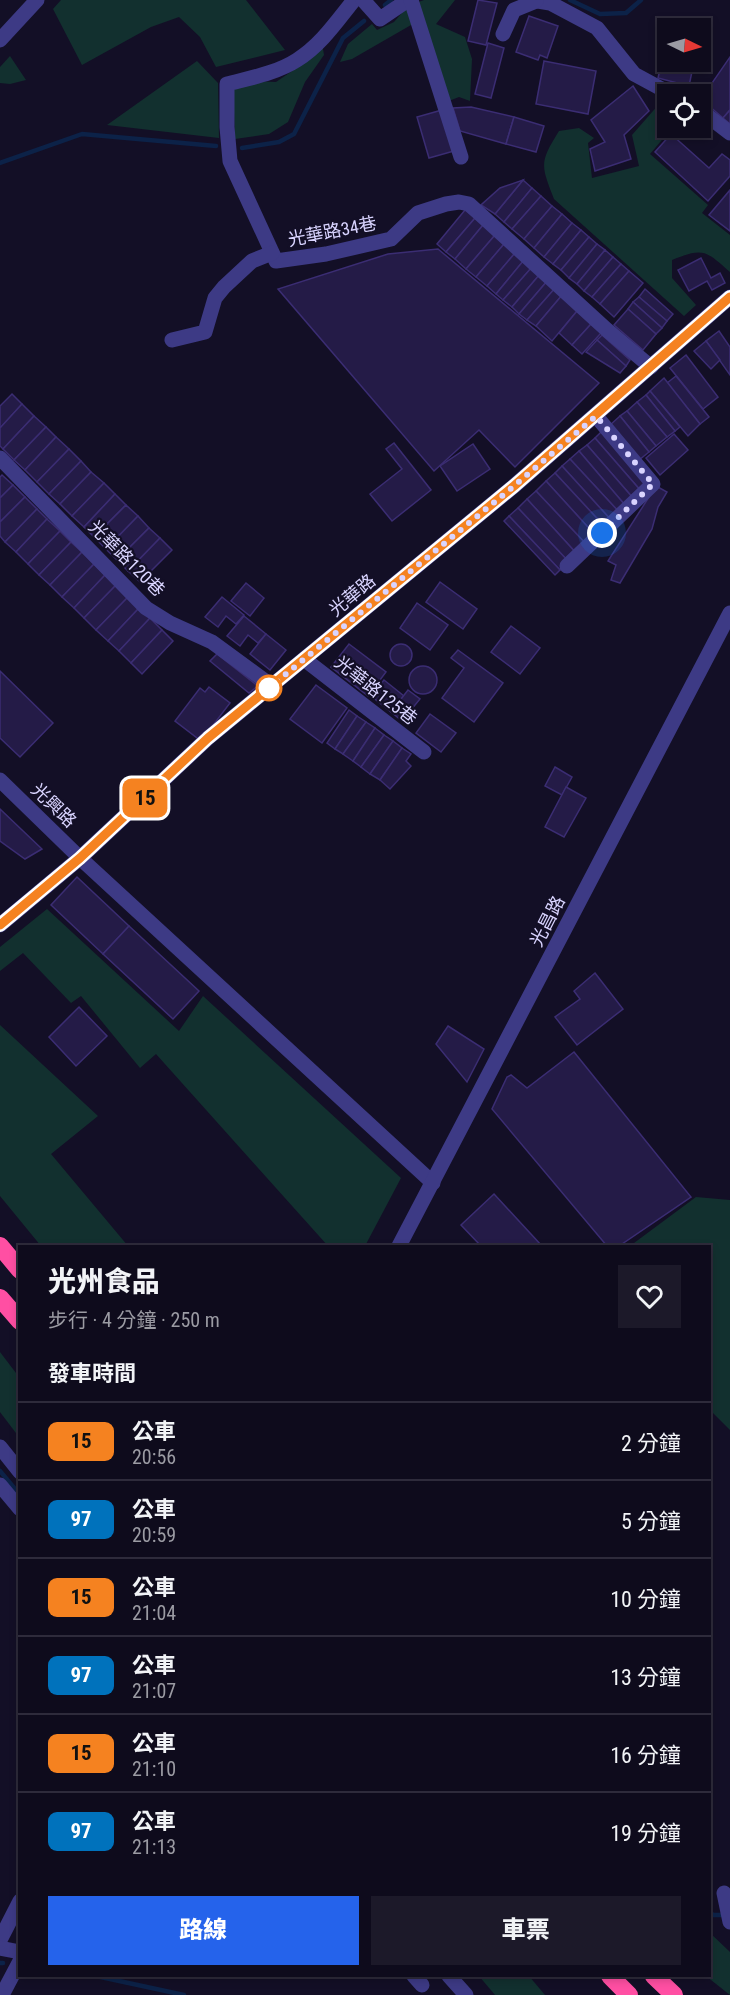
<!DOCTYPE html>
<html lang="zh-TW">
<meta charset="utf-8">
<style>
:root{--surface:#0e0b1c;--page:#1c1929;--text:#f1f3f6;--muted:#9b9ba3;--line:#2e2b3b;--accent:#2563eb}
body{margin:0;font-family:"Roboto Condensed","Noto Sans TC",sans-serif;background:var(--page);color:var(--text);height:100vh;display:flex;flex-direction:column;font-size:22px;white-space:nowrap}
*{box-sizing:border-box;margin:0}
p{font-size:20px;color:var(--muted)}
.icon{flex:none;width:33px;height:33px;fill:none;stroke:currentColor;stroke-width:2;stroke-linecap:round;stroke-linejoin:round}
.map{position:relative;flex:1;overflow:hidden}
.drawer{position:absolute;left:18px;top:1245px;width:693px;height:732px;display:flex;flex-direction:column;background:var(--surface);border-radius:0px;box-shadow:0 3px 9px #0003,0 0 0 2px var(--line)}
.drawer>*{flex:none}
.badge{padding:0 12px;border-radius:9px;font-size:21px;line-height:39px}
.needle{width:39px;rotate:95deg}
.controls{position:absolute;left:657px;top:18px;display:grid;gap:12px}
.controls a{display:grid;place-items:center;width:54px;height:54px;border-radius:0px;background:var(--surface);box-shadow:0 3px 9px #0003,0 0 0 2px var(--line);font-size:30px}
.you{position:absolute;width:30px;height:30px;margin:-15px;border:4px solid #fff;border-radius:50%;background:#1a73e8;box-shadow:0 0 0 9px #1a73e833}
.map>.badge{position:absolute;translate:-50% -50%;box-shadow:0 0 0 3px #fff}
h2{padding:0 30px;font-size:22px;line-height:54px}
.round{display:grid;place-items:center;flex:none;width:63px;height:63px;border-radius:0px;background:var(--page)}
.overview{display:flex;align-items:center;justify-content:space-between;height:102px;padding:0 30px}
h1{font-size:28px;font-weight:800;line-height:45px}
.action{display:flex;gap:12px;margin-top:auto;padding:12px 30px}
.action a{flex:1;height:69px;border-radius:0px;background:var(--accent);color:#fff;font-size:24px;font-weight:800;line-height:69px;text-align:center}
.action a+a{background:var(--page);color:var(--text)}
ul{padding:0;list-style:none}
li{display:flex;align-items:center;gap:18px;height:78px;padding:0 30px;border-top:2px solid var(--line)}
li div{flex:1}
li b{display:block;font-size:22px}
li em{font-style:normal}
li .badge{min-width:66px;font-weight:700;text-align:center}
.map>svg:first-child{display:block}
.green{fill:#12302f}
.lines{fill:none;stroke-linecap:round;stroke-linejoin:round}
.stream{stroke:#0c2248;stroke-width:4.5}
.building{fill:#241b47;stroke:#3b2d73;stroke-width:1.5}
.minor{stroke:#3d3a85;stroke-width:15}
.highway{stroke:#ff4fa3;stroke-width:18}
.line-casing{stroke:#fff;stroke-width:14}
.line{stroke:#f58220;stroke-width:9}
.walk{stroke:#d9d4ff;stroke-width:6;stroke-dasharray:0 10.8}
.stop-dot{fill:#fff;stroke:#f58220;stroke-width:3}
.labels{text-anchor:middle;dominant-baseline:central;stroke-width:4.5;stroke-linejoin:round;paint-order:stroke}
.street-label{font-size:18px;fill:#d9d4ff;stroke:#130f26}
</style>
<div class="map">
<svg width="730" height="1995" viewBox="0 0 730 1995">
<rect width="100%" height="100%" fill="#130f26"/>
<!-- green -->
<g class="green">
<path d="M61,0H246L285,50L216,67L200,37L179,17L151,27L82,65L53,9Z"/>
<path d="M424,0H455L436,24L465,37L472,59L470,101L459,97L441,104L418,21L352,59L340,62L348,44L372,24L377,30L394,22L408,6Z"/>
<path d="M322,43L324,55L305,82L288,122L269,134L235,139L233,86L247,81L276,82L301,65Z"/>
<path d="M10,56L26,80L10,84L0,83V67Z"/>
<path d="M197,61L218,83L219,138L107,125Z"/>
<path d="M660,103L667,108L668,128H672L650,154L708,205L702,213L730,235V272C706,251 704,247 672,260V278L696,305L684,316L554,199C541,165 539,163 559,131L579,128L594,138L588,143L592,178L639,166L632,135Z"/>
<path d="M47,909L179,1031L203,996L401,1178L365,1246H328L156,1054L140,1068L81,996L71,1003L23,953L0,971V947Z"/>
<path d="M0,1025L98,1116L51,1154L128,1246H41L0,1196Z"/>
<path d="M696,1197L730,1200V1430L710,1410V1246H630Z"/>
<path d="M0,1352L19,1377V1437L0,1412Z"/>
<path d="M710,1933L730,1952V1995L706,1976H710Z"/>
<path d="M479,1976H529L545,1995H495Z"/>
</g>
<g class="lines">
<!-- stream -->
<g class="stream">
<path d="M570,0L600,14L626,13L641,0"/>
<path d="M385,5L391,0"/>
<path d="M242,148L279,142L294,134L343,38L364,21"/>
<path d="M0,163L82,134L216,146"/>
<path d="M0,1471L20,1495"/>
<path d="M710,1912L713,1915H727"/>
<path d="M0,1963H3"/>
<path d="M96,1976L184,1995"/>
</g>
</g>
<!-- building -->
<g class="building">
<path d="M478,0L497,3L486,45L468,41Z"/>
<path d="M529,16L558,26L547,58L540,55L538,60L516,52Z"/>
<path d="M488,43L504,48L491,98L475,94Z"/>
<path d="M665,49H668V62H694L689,86L658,78Z"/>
<path d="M730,57V110L723,118L701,99Z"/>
<path d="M544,61L596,71L588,114L536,104Z"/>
<path d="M633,86L649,111L624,135L631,159L595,171L590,149L605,142L591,120Z"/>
<path d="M471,107L514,117L506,144L460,131L453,108Z"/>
<path d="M442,110L454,151L429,158L417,117Z"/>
<path d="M730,110V124L723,118Z"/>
<path d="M514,117L544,126L536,152L506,144Z"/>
<path d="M671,134L709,168L722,154L730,160V176L708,201L655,152Z"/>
<path d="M523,180L532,188L504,222L495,214Z"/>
<path d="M523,180L495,214L481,205L500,188Z"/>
<path d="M532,188L541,196L512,229L504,222Z"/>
<path d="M730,190V231L709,215Z"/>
<path d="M541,196L552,206L524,239L512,229Z"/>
<path d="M552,206L562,214L534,248L524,239Z"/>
<path d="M465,210L475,218L446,252L437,244Z"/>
<path d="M562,214L572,223L544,257L534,248Z"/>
<path d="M475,218L483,225L455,259L446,252Z"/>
<path d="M572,223L581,230L553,264L544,257Z"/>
<path d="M483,225L495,235L466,269L455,259Z"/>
<path d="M581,230L589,237L561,270L553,264Z"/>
<path d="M495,235L504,244L476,277L466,269Z"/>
<path d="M589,237L597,244L569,278L561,270Z"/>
<path d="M504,244L515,253L487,286L476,277Z"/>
<path d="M597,244L605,250L577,284L569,278Z"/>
<path d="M438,249L599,383L515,467L479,430L434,471L278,289L388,254Z"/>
<path d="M605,250L613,257L584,291L577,284Z"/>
<path d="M515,253L524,260L496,294L487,286Z"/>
<path d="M613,257L621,264L592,297L584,291Z"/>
<path d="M701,258L711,278L720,273L725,283L712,290L707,281L689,291L678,270Z"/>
<path d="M524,260L532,267L503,300L496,294Z"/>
<path d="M621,264L629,271L600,304L592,297Z"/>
<path d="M532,267L540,274L512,307L503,300Z"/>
<path d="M629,271L643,283L614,317L600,304Z"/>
<path d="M540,274L548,280L519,314L512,307Z"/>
<path d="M548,280L556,287L527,320L519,314Z"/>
<path d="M556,287L563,294L536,326L527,320Z"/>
<path d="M645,289L673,314L667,321L639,297Z"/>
<path d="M563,294L577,311L552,341L536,326Z"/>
<path d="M639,297L667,321L662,328L633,302Z"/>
<path d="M633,302L662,328L656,334L628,309Z"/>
<path d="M628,309L656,334L643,350L614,325Z"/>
<path d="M577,311L591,324L572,345L559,333Z"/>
<path d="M591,324L601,333L582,354L572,345Z"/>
<path d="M719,331L730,347V375L706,341Z"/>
<path d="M602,335L630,360L626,366L597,340Z"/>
<path d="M597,340L626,366L620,373L586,352Z"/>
<path d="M706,341L720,360L711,369L694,351Z"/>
<path d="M686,355L718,397L703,409L670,368Z"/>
<path d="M676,376L709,417L700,424L667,383Z"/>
<path d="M664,378L700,424L688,436L650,391Z"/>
<path d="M650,391L680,427L675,431L646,395Z"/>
<path d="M12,394L22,404L0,428V406Z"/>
<path d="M646,395L675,431L667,437L637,402Z"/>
<path d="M637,402L667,437L656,446L627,411Z"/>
<path d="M22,404L34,416L3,449L0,446V428Z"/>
<path d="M627,411L656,446L649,452L620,416Z"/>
<path d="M34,416L46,427L14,460L3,449Z"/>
<path d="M620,416L649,452L639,460L609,426Z"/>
<path d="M46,427L56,437L25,470L14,460Z"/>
<path d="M602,431L648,485L641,491L595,438Z"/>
<path d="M674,434L688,450L660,475L646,458Z"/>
<path d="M56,437L69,449L37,482L25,470Z"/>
<path d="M595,438L641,491L633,498L587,445Z"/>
<path d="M394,443L431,490L392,521L370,494L402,469L386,449Z"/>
<path d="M473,444L490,469L457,491L440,466Z"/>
<path d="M587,445L633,498L625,505L579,451Z"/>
<path d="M69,449L81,461L49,494L37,482Z"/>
<path d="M579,451L625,505L620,513L570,459Z"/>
<path d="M570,459L620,513L612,521L562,466Z"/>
<path d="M81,461L91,472L60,504L49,494Z"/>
<path d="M562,466L612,521L605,527L555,473Z"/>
<path d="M91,472L104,483L72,516L60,504Z"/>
<path d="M555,473L605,527L596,536L546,481Z"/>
<path d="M2,475L13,485L0,498V477Z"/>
<path d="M546,481L596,536L587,545L536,491Z"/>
<path d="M104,483L115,494L84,527L72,516Z"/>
<path d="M13,485L25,497L0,522V498Z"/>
<path d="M656,486L667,492L658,507L652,529L620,583L611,580L616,565L608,561Z"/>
<path d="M536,491L587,545L577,554L527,499Z"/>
<path d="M115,494L126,505L94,537L84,527Z"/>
<path d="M25,497L37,509L5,542L0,536V522Z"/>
<path d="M527,499L577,554L569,562L518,508Z"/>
<path d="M126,505L138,516L106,549L94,537Z"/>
<path d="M518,508L569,562L560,570L509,516Z"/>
<path d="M37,509L47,519L16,552L5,542Z"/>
<path d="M138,516L149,528L117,560L106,549Z"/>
<path d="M509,516L560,570L555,575L504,521Z"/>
<path d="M47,519L60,531L28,564L16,552Z"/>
<path d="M149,528L160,538L128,571L117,560Z"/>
<path d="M60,531L71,542L39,575L28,564Z"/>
<path d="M160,538L172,550L140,582L128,571Z"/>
<path d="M71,542L82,552L50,585L39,575Z"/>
<path d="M82,552L94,564L62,597L50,585Z"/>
<path d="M94,564L105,575L74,608L62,597Z"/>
<path d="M105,575L116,585L84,618L74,608Z"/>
<path d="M440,582L477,609L463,629L426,602Z"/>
<path d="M246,583L264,598L250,616L231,601Z"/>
<path d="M116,585L128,597L96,630L84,618Z"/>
<path d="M128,597L139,608L108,641L96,630Z"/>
<path d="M222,597L244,615L236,624L226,616L218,627L205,617Z"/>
<path d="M417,603L448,625L430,650L400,628Z"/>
<path d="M139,608L150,618L119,651L108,641Z"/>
<path d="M244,616L266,634L258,643L248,635L240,646L227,636Z"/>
<path d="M150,618L162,630L131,663L119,651Z"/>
<path d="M511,626L540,648L520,674L491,652Z"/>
<path d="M162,630L173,641L142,674L131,663Z"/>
<path d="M266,634L286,650L270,670L250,654Z"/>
<path d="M349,644L386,672L368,696L331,667Z"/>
<circle cx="401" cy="655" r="11"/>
<path d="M458,650L503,683L474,722L442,698L464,668L451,658Z"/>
<path d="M217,654L258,686L249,693L210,661Z"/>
<circle cx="423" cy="680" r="14"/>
<path d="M0,671L53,723L20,757L0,738Z"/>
<path d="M384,680L404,696L391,712L371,696Z"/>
<path d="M316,685L347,708L322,743L290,719Z"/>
<path d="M209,687L230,703L201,741L175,721L200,688L205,692Z"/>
<path d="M408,690L420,699L402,721L391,712Z"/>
<path d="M349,710L357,716L335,749L327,743Z"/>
<path d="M430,714L456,733L441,752L416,733Z"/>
<path d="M357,716L366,722L343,754L335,749Z"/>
<path d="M366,722L375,728L353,761L343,754Z"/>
<path d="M375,728L384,735L361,767L353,761Z"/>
<path d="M384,735L393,741L370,774L361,767Z"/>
<path d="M393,741L402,748L380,780L370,774Z"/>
<path d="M402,748L411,754L406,761L411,766L390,789L380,780Z"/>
<path d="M555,767L572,777L562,795L545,786Z"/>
<path d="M566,787L586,798L564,837L545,827Z"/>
<path d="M0,809L42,849L25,859L0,841Z"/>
<path d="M77,877L129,926L103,954L51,905Z"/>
<path d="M129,926L199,991L173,1019L103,954Z"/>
<path d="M595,973L623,1009L577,1045L555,1017L580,999L574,991Z"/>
<path d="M79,1007L107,1036L76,1066L49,1037Z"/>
<path d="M448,1026L484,1049L467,1082L436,1044Z"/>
<path d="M574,1052L691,1197L619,1246H607L492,1109L507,1077L511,1075L527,1088Z"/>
<path d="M494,1194L542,1246H481L461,1225Z"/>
</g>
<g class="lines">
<!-- minor -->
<g class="minor">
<path d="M354,0C337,21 321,45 297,60C277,73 250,78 227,84V127L230,161L276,261L326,254L391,239L418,213L446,204L459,202L469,204L607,330L651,367"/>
<path d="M363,0L380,19L408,0"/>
<path d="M411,0L461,157"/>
<path d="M532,0L550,3L597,28L634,74L671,94"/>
<path d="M503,34L514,10L536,1"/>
<path d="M0,40L37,0"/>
<path d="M700,110L730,133"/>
<path d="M172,340L205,332L215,298L224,287L252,261L272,253"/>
<path d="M0,458L146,608L170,623L212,642L272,686"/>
<path d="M567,566L653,484L596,416"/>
<path d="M304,659L424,752"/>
<path d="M0,780L80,858L433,1183"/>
<path d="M0,925L80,858L208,738L514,486L730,297"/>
<path d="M399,1246L730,613"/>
<path d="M0,1447L20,1472"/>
<path d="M0,1485L20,1509"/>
<path d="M724,1893L730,1922"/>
<path d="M0,1940L20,1901"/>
<path d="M0,1948L20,1952"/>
<path d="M414,1976L422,1985"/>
<path d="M449,1976L466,1995"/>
<path d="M2,1995L20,1961"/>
</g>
<!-- highway -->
<g class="highway">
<path d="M0,1246L20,1270"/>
<path d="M0,1298L20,1321"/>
<path d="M610,1976L629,1995"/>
<path d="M654,1976L674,1995"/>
</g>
</g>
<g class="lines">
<!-- line casing -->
<g class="line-casing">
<path id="line" d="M0,925L80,858L208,738L514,486L730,297"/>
</g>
<!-- line -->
<use href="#line" class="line"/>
<!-- walk -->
<path class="walk" d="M269,688L514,486L596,416L653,484L602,533"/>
</g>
<!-- markers -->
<circle class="stop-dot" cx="269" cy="688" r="12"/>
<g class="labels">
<!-- street labels -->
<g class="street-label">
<text transform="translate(332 231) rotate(-11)">光華路34巷</text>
<text transform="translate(127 558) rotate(45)">光華路120巷</text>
<text transform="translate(352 595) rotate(-40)">光華路</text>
<text transform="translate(376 690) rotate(38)">光華路125巷</text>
<text transform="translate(54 805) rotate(44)">光興路</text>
<text transform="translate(547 921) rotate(-63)">光昌路</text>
</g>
</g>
</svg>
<div class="controls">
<a><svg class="needle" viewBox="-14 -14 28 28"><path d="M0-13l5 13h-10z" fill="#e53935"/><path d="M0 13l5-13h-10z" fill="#9b9ba3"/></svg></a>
<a><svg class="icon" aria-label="locate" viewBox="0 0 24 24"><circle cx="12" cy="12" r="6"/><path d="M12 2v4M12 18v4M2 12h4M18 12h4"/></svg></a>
</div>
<div class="you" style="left:602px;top:533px"></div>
<b class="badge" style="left:145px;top:798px;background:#f58220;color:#111">15</b>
<section class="drawer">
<div class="overview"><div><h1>光州食品</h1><p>步行 · 4 分鐘 · 250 m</p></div><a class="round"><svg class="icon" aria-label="heart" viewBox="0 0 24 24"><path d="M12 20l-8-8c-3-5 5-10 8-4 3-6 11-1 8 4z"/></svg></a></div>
<h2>發車時間</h2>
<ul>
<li><span class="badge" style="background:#f58220;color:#111">15</span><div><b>公車</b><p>20:56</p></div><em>2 分鐘</em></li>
<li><span class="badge" style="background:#0072bc;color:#fff">97</span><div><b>公車</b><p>20:59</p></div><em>5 分鐘</em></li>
<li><span class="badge" style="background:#f58220;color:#111">15</span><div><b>公車</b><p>21:04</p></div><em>10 分鐘</em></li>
<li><span class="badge" style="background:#0072bc;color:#fff">97</span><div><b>公車</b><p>21:07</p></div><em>13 分鐘</em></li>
<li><span class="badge" style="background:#f58220;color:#111">15</span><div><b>公車</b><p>21:10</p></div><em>16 分鐘</em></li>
<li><span class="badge" style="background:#0072bc;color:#fff">97</span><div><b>公車</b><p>21:13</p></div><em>19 分鐘</em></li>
</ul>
<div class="action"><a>路線</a><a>車票</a></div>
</section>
</div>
